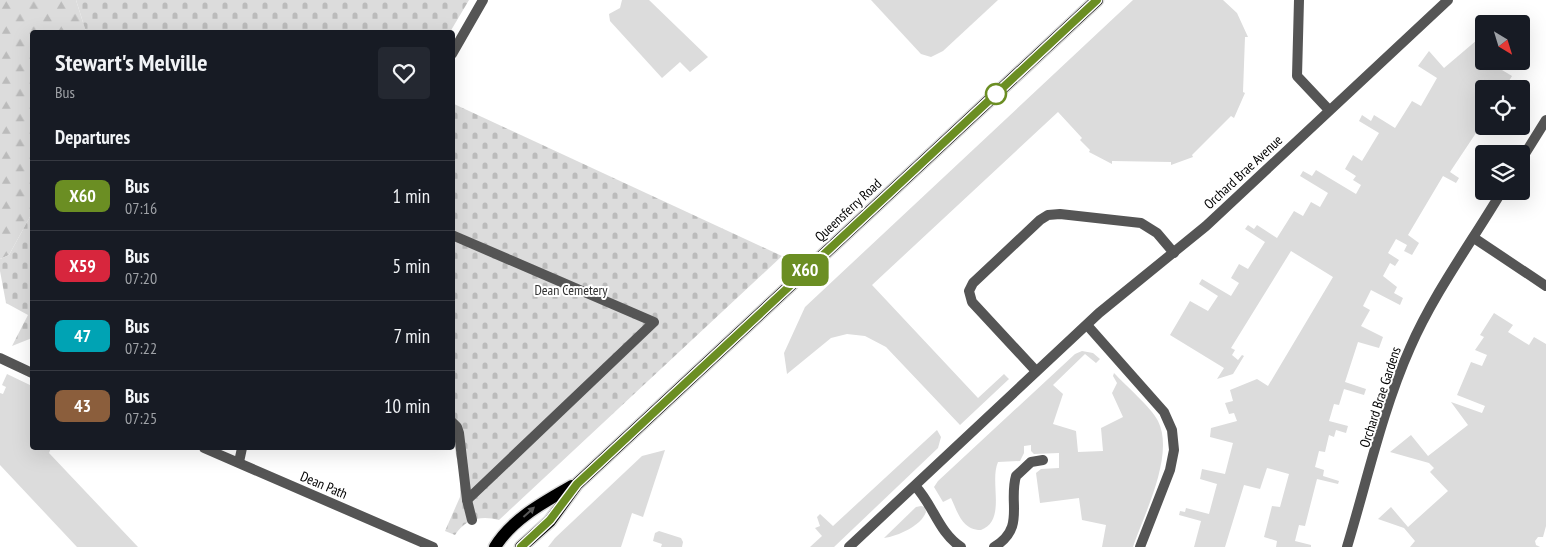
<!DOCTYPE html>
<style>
:root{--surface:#171b24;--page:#242831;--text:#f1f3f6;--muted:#9ea1a6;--line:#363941}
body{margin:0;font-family:"PT Sans Narrow",sans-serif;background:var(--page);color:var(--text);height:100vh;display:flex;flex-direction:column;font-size:19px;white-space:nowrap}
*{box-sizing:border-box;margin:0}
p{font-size:16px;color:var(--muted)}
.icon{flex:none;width:28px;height:28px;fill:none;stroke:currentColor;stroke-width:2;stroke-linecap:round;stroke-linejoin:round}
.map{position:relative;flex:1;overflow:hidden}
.details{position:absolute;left:30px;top:30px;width:425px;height:420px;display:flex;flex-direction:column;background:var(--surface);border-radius:5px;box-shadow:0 5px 20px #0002}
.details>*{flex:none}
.badge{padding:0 10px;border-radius:8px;font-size:18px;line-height:32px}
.needle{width:32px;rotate:142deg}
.tools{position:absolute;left:1475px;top:15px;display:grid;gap:10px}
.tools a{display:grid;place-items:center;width:55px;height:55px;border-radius:5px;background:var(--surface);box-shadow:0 5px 20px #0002;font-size:25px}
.map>.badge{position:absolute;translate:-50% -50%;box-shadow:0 0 0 2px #fff}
h2{padding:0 25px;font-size:19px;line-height:45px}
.round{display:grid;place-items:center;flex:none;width:52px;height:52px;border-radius:5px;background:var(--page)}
.summary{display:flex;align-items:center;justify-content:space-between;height:85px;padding:0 25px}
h1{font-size:24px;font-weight:800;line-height:38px}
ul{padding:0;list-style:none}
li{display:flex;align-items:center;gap:15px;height:70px;padding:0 25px;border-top:1px solid var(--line)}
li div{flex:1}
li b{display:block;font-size:19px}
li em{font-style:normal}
li .badge{min-width:55px;font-weight:700;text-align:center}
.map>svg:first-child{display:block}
.green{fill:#dcdcdc}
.forest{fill:url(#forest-firs)}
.cemetery{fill:url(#cemetery-stones)}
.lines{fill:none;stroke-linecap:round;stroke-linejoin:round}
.primary-casing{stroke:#dbdbdb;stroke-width:15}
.pedestrian{stroke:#555;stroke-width:10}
.minor{stroke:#555;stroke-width:10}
.primary{stroke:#000;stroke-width:12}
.oneway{fill:#595959}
.line-casing{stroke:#fff;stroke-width:11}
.line{stroke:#6b8e23;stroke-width:8}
.stop-dot{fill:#fff;stroke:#6b8e23;stroke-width:2.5}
.labels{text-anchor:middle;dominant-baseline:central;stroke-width:4;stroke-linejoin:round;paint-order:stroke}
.street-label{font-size:14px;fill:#000;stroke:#fff}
.park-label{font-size:14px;fill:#333;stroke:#fff}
</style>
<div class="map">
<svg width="1546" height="547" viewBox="0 0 1546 547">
<defs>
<pattern id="forest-firs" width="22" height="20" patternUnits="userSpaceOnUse" patternTransform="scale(1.25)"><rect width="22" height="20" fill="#dcdcdc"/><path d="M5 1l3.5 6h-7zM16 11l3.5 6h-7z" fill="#bbb"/></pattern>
<pattern id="cemetery-stones" width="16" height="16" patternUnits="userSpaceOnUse" patternTransform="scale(1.25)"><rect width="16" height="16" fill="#dcdcdc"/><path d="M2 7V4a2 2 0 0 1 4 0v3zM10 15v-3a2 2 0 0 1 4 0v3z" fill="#bbb"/></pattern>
</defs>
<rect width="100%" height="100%" fill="#fff"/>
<!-- green -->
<g class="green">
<path d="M622,0H649L708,57L690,72L680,62L662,78L610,21L609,14L620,8Z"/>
<path d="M871,0H998L943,51L931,57L921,54Z"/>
<path d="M1133,0H1223L1237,13L1248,37H1245L1243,92L1245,93L1234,118L1231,116L1192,155L1193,157L1171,165V162L1112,161V164L1089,152L1090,150L1080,140L1082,138L1058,112L872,285L978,398L1004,374L1009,379L960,425L886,347L865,336L847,334L831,338L787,374L784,353L805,307Z"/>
<path d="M1484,34V61H1504L1497,67L1512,76L1504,89H1484V121L1450,172L1459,178L1456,183L1443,176L1408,235L1419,243L1412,255L1404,251L1407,245L1396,239L1388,253L1399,260L1395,266L1390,263L1383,276L1397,287L1394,293L1403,298L1400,305L1371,290L1363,306L1370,310L1361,326L1383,337L1379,348L1358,342L1345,382L1366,389L1364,395L1344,389L1339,405L1334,404L1329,421L1348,426L1346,433L1336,430L1334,437L1329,435L1325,452L1319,451L1315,467L1324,470L1323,476L1339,481L1338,484L1317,479L1305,526L1299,525L1295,541L1311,545V547H1276L1277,541L1264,537L1272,506L1280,507L1289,474L1267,468L1260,489L1244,485L1225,547H1194L1201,521L1179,515L1180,511L1185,512L1186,508L1209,514L1217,484L1200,479L1202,469L1225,474L1233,443L1210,437L1211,428L1237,421L1234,413L1229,414L1225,403L1233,401L1230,390L1257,379L1268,386L1333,277L1291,251L1231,348L1235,350L1232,355L1238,360L1242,355L1244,356L1233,374L1217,379L1224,368L1170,335L1190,301L1208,311L1218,296L1199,284L1202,279L1231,296L1239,283L1231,278L1239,264L1248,269L1265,242L1245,229L1248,225L1254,229L1257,225L1277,238L1294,211L1303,216L1311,202L1320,207L1328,193L1300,176L1303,171L1312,176L1316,170L1356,194L1361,185L1353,180L1356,176L1345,169L1353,155L1362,161L1379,133L1359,121L1362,115L1371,121L1374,115L1395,128L1412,101L1421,106L1437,78L1418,66L1429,51L1444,68Z"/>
<path d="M1494,313L1513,325L1508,332L1529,345L1534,337L1546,344V526L1543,537H1538L1535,541L1536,545L1540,547H1410L1415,541L1404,528L1378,519L1391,507L1408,527L1448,491L1430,472L1434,468L1429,463L1390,452L1411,435L1428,456L1468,425L1451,402L1482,413L1485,406L1457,395L1471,362L1482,366L1487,355L1475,350L1484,337L1480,335Z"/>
<path d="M1082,351L1093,353L1100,359L1096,363L1085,354L1053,385L1063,394L1053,424L1076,431L1078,452L1103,451L1101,428L1123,417L1112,393L1117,383L1113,376L1114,373C1125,385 1152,408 1158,421C1175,455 1144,514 1133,547H1102L1106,525L1082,520L1079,498L1040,503L1036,473L1041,469L1059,468V453L1034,454L1031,451V445L1024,446V453L1020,461L998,462C989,482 1007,520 981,530C962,530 958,513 951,498L943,502L934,487L938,481L1075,354Z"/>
<path d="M7,374L32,386V448H51L49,453L138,547H77L0,465V393L3,394L6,387L2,385Z"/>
<path d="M937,430L941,437L938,448L834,547H810L822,536L815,528L820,526L817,517L820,514L833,526Z"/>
<path d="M665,450L643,517L632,513L621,547H548L555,538L642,456Z"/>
<path d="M921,506L925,507L926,512C921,526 898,536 884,538L916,507Z"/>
<path d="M659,531L681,538L683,542L682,547H661L662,544L653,541L655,533Z"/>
</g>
<!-- forest -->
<path class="forest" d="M0,0H76L86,32H32V213L9,255L0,259Z"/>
<!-- cemetery -->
<g class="cemetery">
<path d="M76,0H469L450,32H86Z"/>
<path d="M454,104L782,256L499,520C481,515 465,519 455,535L445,531L460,497V475L452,433V107Z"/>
<path d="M32,213V338L12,346L28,315L6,303L0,271V259L9,255Z"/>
</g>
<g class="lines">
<!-- primary casing -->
<g class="primary-casing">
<g id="primary">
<path d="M495,547C512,519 544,502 572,486"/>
<path d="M521,547L550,521L577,484L1097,0"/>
</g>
</g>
<!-- pedestrian -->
<g class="pedestrian">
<path d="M452,235L654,322L467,500"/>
<path d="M452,422L457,427L459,433L467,500L472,520"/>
</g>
<!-- minor -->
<g class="minor">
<path d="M1299,0L1297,76L1329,110"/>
<path d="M452,54L483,0"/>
<path d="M1521,160L1546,120"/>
<path d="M1474,238L1546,286"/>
<path d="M1087,325L1164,412L1172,430L1174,450L1170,470L1140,547"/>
<path d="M0,358L32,373"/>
<path d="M1036,371L972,302L969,291L973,283L1040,220L1048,215L1060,214L1141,223L1157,233L1174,253"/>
<path d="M204,448L433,547"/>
<path d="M239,462L242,448"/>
<path d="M916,487C933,505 939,533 961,547"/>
<path d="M849,547L1099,313L1206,226L1448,0"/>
<path d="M994,547C1026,528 1008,503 1016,476L1031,462L1043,460"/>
<path d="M1347,547C1367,481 1382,411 1410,348C1434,293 1471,243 1502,191"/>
</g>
<!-- primary -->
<use href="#primary" class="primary"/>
</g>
<!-- one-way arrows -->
<defs><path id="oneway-solid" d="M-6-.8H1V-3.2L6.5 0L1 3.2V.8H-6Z" transform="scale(1.25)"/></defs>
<use class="oneway" href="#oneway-solid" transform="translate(529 512) rotate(-42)"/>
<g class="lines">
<!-- line casing -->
<g class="line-casing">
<path id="line" d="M521,547L550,520L577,484L1097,0"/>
</g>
<!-- line -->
<use href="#line" class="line"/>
</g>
<!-- markers -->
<circle class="stop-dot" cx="996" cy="94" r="10"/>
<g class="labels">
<!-- street labels -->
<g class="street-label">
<text transform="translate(1243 172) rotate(-43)">Orchard Brae Avenue</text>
<text transform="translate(848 210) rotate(-43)">Queensferry Road</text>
<text transform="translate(1380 397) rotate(-72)">Orchard Brae Gardens</text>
<text transform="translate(324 485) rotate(23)">Dean Path</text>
</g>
<!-- park labels -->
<g class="park-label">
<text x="571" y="290">Dean Cemetery</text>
</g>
</g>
</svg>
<div class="tools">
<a><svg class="needle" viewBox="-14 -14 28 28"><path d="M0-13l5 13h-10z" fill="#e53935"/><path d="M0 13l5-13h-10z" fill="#9ea1a6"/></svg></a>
<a><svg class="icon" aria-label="locate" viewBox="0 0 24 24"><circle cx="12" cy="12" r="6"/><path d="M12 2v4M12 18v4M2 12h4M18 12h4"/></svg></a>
<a><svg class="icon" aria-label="layers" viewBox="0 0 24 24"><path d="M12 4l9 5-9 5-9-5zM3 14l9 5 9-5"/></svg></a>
</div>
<b class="badge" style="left:805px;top:270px;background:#6b8e23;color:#fff">X60</b>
<section class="details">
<div class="summary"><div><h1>Stewart's Melville</h1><p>Bus</p></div><a class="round"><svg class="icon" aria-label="heart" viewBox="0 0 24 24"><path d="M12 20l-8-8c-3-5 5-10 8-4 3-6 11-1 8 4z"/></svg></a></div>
<h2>Departures</h2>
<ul>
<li><span class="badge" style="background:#6b8e23;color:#fff">X60</span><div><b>Bus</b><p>07:16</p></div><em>1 min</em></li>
<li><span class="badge" style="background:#d7263d;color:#fff">X59</span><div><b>Bus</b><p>07:20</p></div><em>5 min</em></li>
<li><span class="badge" style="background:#00a3b4;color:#fff">47</span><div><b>Bus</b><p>07:22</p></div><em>7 min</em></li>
<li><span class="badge" style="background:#8b5e3c;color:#fff">43</span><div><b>Bus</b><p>07:25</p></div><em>10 min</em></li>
</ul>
</section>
</div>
